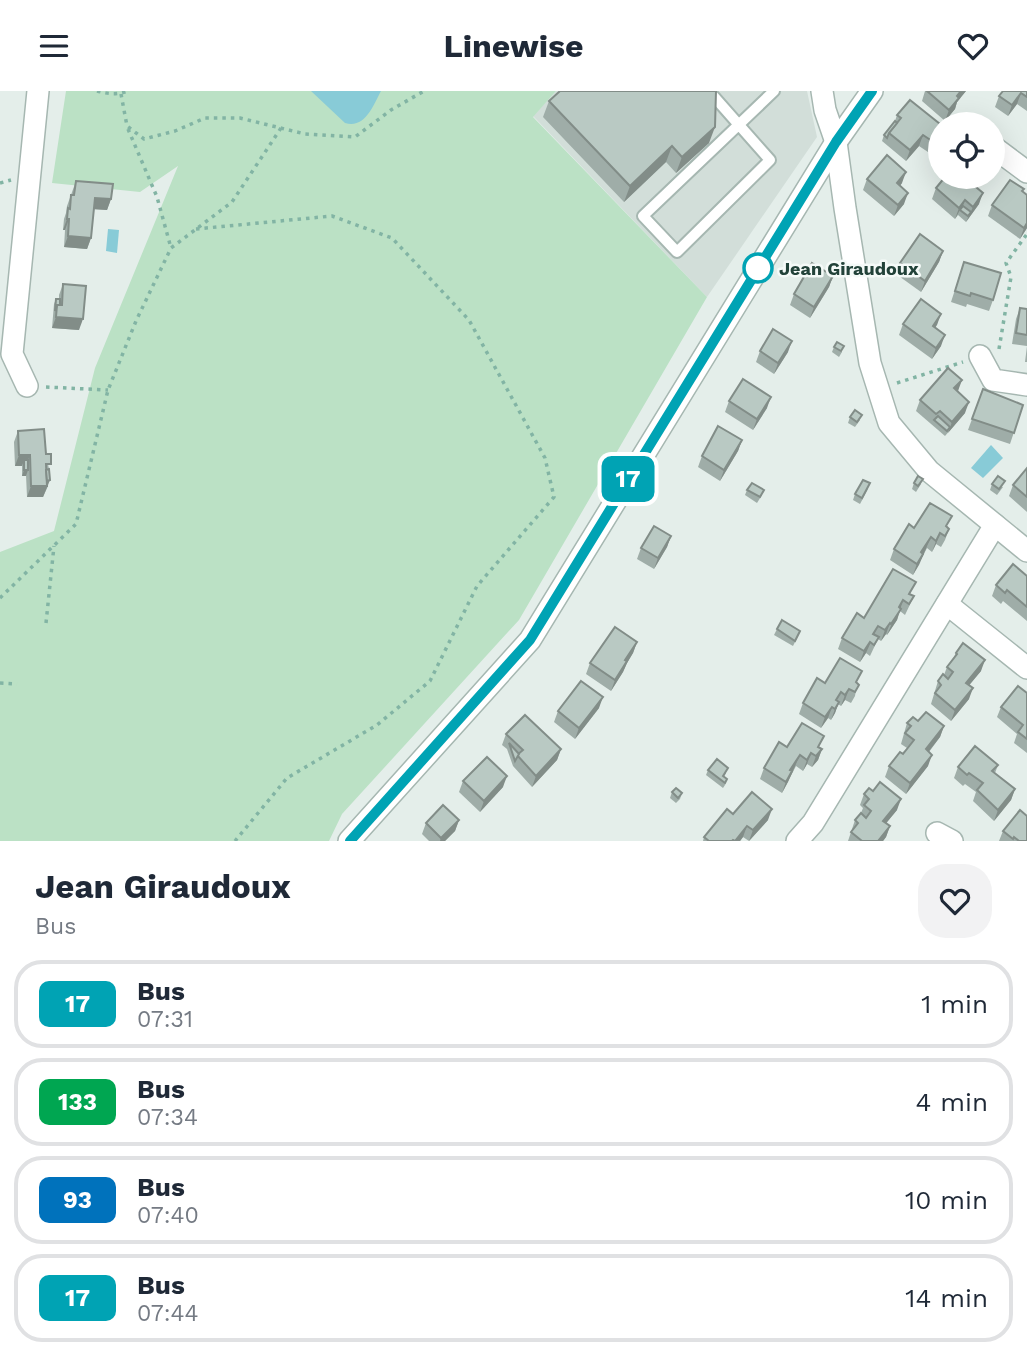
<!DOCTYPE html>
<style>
:root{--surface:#fff;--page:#f2f2f3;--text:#1f2937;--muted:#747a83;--line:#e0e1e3}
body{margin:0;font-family:"Work Sans",sans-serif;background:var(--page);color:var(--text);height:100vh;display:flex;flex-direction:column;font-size:26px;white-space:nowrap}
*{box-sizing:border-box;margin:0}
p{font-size:23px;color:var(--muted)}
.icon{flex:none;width:38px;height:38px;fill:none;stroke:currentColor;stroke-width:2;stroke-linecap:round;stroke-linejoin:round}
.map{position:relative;height:750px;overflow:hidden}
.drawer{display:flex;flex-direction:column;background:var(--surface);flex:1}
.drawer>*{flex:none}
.badge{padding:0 14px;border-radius:10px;font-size:24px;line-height:46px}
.tools{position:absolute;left:928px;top:21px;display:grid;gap:14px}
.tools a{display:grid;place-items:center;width:77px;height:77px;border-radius:50%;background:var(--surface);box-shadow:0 7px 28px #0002;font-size:35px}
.map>.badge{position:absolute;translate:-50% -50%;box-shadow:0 0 0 4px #fff}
.round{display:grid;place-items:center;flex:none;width:74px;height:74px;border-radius:28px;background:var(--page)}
.head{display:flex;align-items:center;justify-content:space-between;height:119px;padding:0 35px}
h1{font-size:33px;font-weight:700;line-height:52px}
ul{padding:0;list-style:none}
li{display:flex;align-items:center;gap:21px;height:88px;margin:0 14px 10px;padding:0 21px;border:4px solid var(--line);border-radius:28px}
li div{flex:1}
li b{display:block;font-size:26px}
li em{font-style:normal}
li .badge{min-width:77px;font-weight:700;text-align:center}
header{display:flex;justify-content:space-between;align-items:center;height:91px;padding:0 35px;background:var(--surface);font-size:32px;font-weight:700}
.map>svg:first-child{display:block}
.built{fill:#d2ded9}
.green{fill:#bbe1c5}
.water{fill:#88cbd7}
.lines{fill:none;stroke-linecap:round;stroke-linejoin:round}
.service-casing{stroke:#a6b7b1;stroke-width:14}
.minor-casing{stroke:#a6b7b1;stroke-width:24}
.tertiary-casing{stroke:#a6b7b1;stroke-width:24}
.path{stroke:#82b4a4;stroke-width:3.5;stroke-dasharray:3.5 5;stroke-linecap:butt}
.service{stroke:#fff;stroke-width:10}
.minor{stroke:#fff;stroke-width:21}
.tertiary{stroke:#fff;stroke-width:21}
.wall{fill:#9fada8}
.shaded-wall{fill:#828d88}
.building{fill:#b9c9c3;stroke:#828d88;stroke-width:2}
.line-casing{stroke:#fff;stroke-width:16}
.line{stroke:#00a3b4;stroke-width:10}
.stop-dot{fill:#fff;stroke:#00a3b4;stroke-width:3.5}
.labels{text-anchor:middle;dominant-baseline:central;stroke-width:5;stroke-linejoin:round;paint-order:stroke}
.stop-label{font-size:18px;font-weight:bold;fill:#224239;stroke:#f5faf8;text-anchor:start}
</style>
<header><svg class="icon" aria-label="menu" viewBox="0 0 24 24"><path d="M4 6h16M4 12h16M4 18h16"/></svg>Linewise<svg class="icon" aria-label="heart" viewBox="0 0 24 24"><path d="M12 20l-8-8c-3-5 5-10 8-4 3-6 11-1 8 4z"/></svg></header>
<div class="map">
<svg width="1027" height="750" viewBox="0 0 1027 750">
<rect width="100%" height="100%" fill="#e4eeea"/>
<!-- built -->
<path class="built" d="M556,0H807L817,46L707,206L533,25Z"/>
<!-- green -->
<path class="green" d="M66,0H556L533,26L707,206L519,529L342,723L329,750H0V461L54,440L95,277L178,75L140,101L52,92Z"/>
<!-- water -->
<g class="water">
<path d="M311,0H381C373,15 365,38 345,32Z"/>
<path d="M108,138L119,139L117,162L106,160Z"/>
<path d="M991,354L1003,367L983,387L971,377Z"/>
</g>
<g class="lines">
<!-- service casing -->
<g class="service-casing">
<path id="service" d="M709,0L770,69L677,161L643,125L774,0"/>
</g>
<!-- minor casing -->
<g class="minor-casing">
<g id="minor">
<path d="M822,0L825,19L836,51L845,117L870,272L889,332L929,380L1027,460"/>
<path d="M992,55L1027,81"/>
<path d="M980,265L993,289L1027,294"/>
<path d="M27,295L12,263L38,0"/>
<path d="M947,513L1027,577"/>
<path d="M937,742L952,750"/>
<path d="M797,750L813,732L995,434"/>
</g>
</g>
<!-- tertiary casing -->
<g class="tertiary-casing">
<path id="tertiary" d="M349,750L530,549L836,51L872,0"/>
</g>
<!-- path -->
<g class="path">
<path d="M97,0C108,3 117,4 128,0"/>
<path d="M121,3L127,35L144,48L175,40L205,27H240L305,43L355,46L391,19L424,0"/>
<path d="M128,38L157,106L171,157"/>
<path d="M0,92L11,89"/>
<path d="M196,138L332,125L392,147L469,229L545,367L554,406L477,495L430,590L377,634L287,687L235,750"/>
<path d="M999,258L1011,186L1006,172L1027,143"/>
<path d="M897,292L963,271"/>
<path d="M46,296L108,299"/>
<path d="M0,507L76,433L108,299L136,230L171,157L232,111L281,37"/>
<path d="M46,532L54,455"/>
<path d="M0,592L17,593"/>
</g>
<!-- service -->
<use href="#service" class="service"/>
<!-- minor -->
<use href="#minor" class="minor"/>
<!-- tertiary -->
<use href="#tertiary" class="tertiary"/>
</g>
<!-- wall -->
<g class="wall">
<path d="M925,0H966L957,11L955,18L945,30L922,10Z"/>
<path d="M1027,0V20L1017,13L1008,25L995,16L999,5Z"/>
<path d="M549,10L709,52L676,82L666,71L624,111L543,26Z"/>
<path d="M897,24L939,47L928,61L919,55L906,70L882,50L884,44L895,30Z"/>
<path d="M867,88L902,92L900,95L904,113L894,125L863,99Z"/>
<path d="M967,89L979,113L966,131L958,124L955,128L932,108L936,97Z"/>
<path d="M76,90L111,108L107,119L94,118L91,147L87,158L64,156L65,139H63L64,128L66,122L67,115Z"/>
<path d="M1023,101L1027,104V137L1020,148L988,125L992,114Z"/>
<path d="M943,160L939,171L921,201L896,183L900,172Z"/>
<path d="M964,171L993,209L989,220L967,213L966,216L951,211Z"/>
<path d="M833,185L829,196L810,227L790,214L794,203Z"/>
<path d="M63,193L79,239L52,237L54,213L56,208H59V204Z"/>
<path d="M1020,217L1027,218V271H1025L1027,255L1012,253L1016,228Z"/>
<path d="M941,223L935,236L941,255L932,268L899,244L903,233Z"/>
<path d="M834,256L842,261L839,266L832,261Z"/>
<path d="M760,260L788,261L774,283L756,271Z"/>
<path d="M983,298L1023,314L1010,353L968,339Z"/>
<path d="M957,300L965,322L945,345L916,320L920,309Z"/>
<path d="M729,310L767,317L753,339L725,321Z"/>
<path d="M850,326L860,329L855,336L848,332Z"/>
<path d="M18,340L46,363L49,378L48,395L43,406H27L26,384L22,385V375H15L14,351Z"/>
<path d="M742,349L738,360L720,390L698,376L702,365Z"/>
<path d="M1027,377V421L1009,405L1013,394Z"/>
<path d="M914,392L921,393L916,401L912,398Z"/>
<path d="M992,393L1003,396L997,404L990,399Z"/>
<path d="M868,398L860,413L853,409L855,403Z"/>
<path d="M747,399L762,404L757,412L745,404Z"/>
<path d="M914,437H948L949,438L945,449L941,456L936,453L932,461L927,457L913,484L890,469L894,458Z"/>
<path d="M671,445L667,456L654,478L637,468L641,457Z"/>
<path d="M1027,485V530L1003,510L1001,513L992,505L996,494Z"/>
<path d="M914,505L905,524L900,520L897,529L887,544L886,543L881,550L878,548L870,565L866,562L860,571L838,558L842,547L864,527Z"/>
<path d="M777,538L798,545L793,555L774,544Z"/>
<path d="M637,551L633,562L627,572L623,581L611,600L586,583L590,572Z"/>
<path d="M956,562L981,580L969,594V608L951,630L931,613L938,590L944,584L947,576L953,568Z"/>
<path d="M825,592H857L855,605L851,612L845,609L841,615L838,613L835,622L831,629L828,627L821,637L799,623L803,612Z"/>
<path d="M1027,602V662L1014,652L1017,643L997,626L1001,616Z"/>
<path d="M599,617L575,648L554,631L558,620Z"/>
<path d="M918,630L944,635L940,646L929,661L928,675L906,703L885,686L889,675L907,657L901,653L907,632Z"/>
<path d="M506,643L561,658L557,669L532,696L513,675L507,658L502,654Z"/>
<path d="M787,656L820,657L822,658L818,669L812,676L807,673L803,680L796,675L782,702L760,688L764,677Z"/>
<path d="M998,674L995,682L1015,698L1011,709L994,730L973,710L976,701L965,693L963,695L954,687L958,676Z"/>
<path d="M708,679L726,682L724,686L725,694L723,697L706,684Z"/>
<path d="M463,690L503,696L480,721L459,701Z"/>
<path d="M672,701L682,702L680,708L676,712L670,707Z"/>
<path d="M864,703L897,719L886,732L890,735L886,746L883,750H848L855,729L861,722L863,717L860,714Z"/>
<path d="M733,723L768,729L749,750L743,746L740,750H703L704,746Z"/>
<path d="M459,729L455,740L445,750H429L422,743L426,732Z"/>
<path d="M1003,740L1027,750H999Z"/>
</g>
<!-- shaded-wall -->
<g class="shaded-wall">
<path d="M961,0H966L957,11L955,18L945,30L949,19L957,5Z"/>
<path d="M1021,2L1017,13L1008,25L1012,14Z"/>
<path d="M715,36L709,52L676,82L682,66Z"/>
<path d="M940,40L939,47L928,61L932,50Z"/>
<path d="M923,44L919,55L906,70L910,59Z"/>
<path d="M672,55L666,71L624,111L630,95Z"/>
<path d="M906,81L902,92L893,103L897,92Z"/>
<path d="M908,102L904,113L894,125L898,114Z"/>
<path d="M983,102L979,113L966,131L973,116Z"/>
<path d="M95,107L111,108L107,119L91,118Z"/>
<path d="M965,109L961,120L960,119L955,128L959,117Z"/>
<path d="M67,128H69L65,139H63Z"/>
<path d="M1027,132V137L1020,148L1024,137Z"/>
<path d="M68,145L91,147L87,158L64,156Z"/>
<path d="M943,160L939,171L921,201L925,190Z"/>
<path d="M833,185L829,196L810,227L814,216Z"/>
<path d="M941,223L937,234L929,246L933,235Z"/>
<path d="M56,226L83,228L79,239L52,237Z"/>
<path d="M945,244L941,255L932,268L936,257Z"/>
<path d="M792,250L788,261L774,283L778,272Z"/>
<path d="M962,289L958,300L954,297Z"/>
<path d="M771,306L767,317L753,339L757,328Z"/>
<path d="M969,311L965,322L948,342L952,331Z"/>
<path d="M742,349L738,360L720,390L724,379Z"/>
<path d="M19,364H30L26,375L24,369L22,375H15Z"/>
<path d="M24,379H28L26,385H22Z"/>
<path d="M50,389L43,406H27L31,395L44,390Z"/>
<path d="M940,442L936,453L932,461L936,450Z"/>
<path d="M671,445L667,456L654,478L658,467Z"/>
<path d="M931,446L919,474L913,484L921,461Z"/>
<path d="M903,509L897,529L887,544L899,516Z"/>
<path d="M890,532L886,543L881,550L885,539Z"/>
<path d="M878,535L866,562L860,571L864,560Z"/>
<path d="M637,551L633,562L627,572L623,581L611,600L615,589L625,569Z"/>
<path d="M985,569L981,580L962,603L966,592Z"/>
<path d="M973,597L969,608L951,630L955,619Z"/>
<path d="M849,598L845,609L841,615L845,604Z"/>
<path d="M603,606L599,617L575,648L579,637Z"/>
<path d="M839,611L835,622L831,629L835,618Z"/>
<path d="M832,616L828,627L821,637L825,626Z"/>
<path d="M944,635L940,646L922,669L926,658Z"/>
<path d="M561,658L557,669L532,696L536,685Z"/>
<path d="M822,658L818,669L812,676L816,665Z"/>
<path d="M811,662L807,673L803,680L807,669Z"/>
<path d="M800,664L788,691L782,702L790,679Z"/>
<path d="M932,664L928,675L906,703L910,692Z"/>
<path d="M507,685L503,696L480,721L484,710Z"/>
<path d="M1015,698L1011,709L994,730L998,719Z"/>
<path d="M901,708L897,719L879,741L883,730Z"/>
<path d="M772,718L768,729L749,750L753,739Z"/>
<path d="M459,729L455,740L445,750H440L441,747Z"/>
<path d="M747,735L743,746L740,750H735Z"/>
<path d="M890,735L886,746L883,750H878Z"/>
</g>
<!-- building -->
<g class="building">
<path d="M560,0H716L715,36L682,66L672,55L630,95L549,10Z"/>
<path d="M927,0H961L957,5L959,7L949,19Z"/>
<path d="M1003,0H1027V6L1021,2L1012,14L999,5Z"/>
<path d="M910,9L940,33V40L932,50L923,44L910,59L889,42L901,27L897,24Z"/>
<path d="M895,30L897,32L889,42L887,47L884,44Z"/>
<path d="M887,64L906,81L897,92L908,102L898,114L867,88Z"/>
<path d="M945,86H964L983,102L973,116L965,109L959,117L936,97Z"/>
<path d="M1010,89L1024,98L1022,100L1027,104V132L1024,137L992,114Z"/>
<path d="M76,90L113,93L111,108L95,107L91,147L68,145L69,128H67L68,117L70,118L71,104H74Z"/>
<path d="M963,115L971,121L968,125L960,119Z"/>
<path d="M920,143L943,160L925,190L900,172Z"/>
<path d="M964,171L1001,182L993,209L971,202L970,205L955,200Z"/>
<path d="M812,172L833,185L814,216L794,203Z"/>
<path d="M63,193L86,195L83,228L56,226L57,214H62Z"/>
<path d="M56,208H60V214H57L55,220Z"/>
<path d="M921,208L941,223L933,235L945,244L936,257L903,233Z"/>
<path d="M1020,217L1027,218V244L1016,242Z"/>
<path d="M773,238L792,250L778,272L760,260Z"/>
<path d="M837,251L844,255L841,260L834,256Z"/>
<path d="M948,277L962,289L954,297L969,311L952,331L940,320L936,323L920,309Z"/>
<path d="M743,288L771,306L757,328L729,310Z"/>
<path d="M983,298L1023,314L1014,342L972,328Z"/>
<path d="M855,319L862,324L857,331L850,326Z"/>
<path d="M938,325L950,336L947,340L934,329Z"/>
<path d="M718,335L742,349L724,379L702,365Z"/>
<path d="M44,338L46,363H51V373H46L47,395H31L30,364H19L18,340Z"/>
<rect x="24" y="369" width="4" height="10"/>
<path d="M1027,377V406L1013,394Z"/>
<path d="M49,378L50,389L47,390L46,379Z"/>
<path d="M918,385L923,388L918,395L914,392Z"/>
<path d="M998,385L1005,390L999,398L992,393Z"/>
<path d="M863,389L870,392L862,407L855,403Z"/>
<path d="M752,392L764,399L760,406L747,399Z"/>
<path d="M930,412L952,425L946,435L949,438L945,445L940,442L936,450L931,446L921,461L923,463L917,473L894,458L909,433L914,437Z"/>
<path d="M654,435L671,445L658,467L641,457Z"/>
<path d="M1013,473L1027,485V516L1007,499L1005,502L996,494Z"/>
<path d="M893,478L916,491L909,503L914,505L909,513L903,509L899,516L901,518L891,533L890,532L885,539L878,535L873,543L879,546L874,554L870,551L864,560L842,547L857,522L864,527Z"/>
<path d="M782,529L800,540L795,550L777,538Z"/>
<path d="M615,536L637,551L625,569L627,570L615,589L590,572Z"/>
<path d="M963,552L985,569L966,592L973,597L955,619L935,602L941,594L938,590L943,583L948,588L953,581L947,576L957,563L956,562Z"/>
<path d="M840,567L862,580L856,591L859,594L855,601L849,598L845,604L841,601L836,609L839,611L835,618L832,616L825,626L803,612L817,587L825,592Z"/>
<path d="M581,590L603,606L579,637L558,620Z"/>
<path d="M1018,595L1027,602V648L1018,641L1023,634L1001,616Z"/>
<path d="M926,621L944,635L926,658L932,664L910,692L889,675L900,661L903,663L914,649L905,642L911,635L907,632L913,626L918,630Z"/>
<path d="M525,624L561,658L536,685L517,664L523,659L506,643Z"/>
<path d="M802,632L824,645L818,656L822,658L816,665L811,662L807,669L800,664L790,679L792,680L786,691L764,677L779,651L787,656Z"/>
<path d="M509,652L519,663L515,670Z"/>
<path d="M975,655L998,674L992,680L1015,698L998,719L977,699L983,692L969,682L967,684L958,676Z"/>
<path d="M487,666L507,685L484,710L463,690Z"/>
<path d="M717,668L728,677L723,685L727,688L725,692L708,679Z"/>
<path d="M880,691L901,708L883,730L890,735L878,750H862L851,741L858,732L855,729L861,722L866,727L871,720L864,714L869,708L864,703L869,697L873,700Z"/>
<path d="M676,697L682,702L678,707L672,701Z"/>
<path d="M752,701L772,718L753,739L747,735L735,750L733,749L732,750H709L704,746L727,718L733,723Z"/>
<path d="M443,714L459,729L441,747L426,732Z"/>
<path d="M1020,719L1027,725V750H1019L1014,746L1013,748L1003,740Z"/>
</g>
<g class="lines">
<!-- line casing -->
<g class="line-casing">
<path id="line" d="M350,750L530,549L836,51L872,0"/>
</g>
<!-- line -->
<use href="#line" class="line"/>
</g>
<!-- markers -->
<circle class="stop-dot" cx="758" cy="177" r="14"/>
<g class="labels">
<!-- stop labels -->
<g class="stop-label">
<text x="779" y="177">Jean Giraudoux</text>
</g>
</g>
</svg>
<div class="tools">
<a><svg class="icon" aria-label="locate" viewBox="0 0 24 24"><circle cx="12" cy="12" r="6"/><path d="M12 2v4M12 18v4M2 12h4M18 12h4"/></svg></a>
</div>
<b class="badge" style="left:628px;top:388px;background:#00a3b4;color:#fff">17</b>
</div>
<section class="drawer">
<div class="head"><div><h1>Jean Giraudoux</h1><p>Bus</p></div><a class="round"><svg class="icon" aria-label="heart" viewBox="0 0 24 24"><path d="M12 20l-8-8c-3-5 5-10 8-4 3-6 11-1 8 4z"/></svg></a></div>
<ul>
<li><span class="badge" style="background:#00a3b4;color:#fff">17</span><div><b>Bus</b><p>07:31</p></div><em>1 min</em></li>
<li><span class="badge" style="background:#00a651;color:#fff">133</span><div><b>Bus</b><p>07:34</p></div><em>4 min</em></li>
<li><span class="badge" style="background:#0072bc;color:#fff">93</span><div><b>Bus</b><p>07:40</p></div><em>10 min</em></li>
<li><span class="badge" style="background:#00a3b4;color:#fff">17</span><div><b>Bus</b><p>07:44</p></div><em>14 min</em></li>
</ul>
</section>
